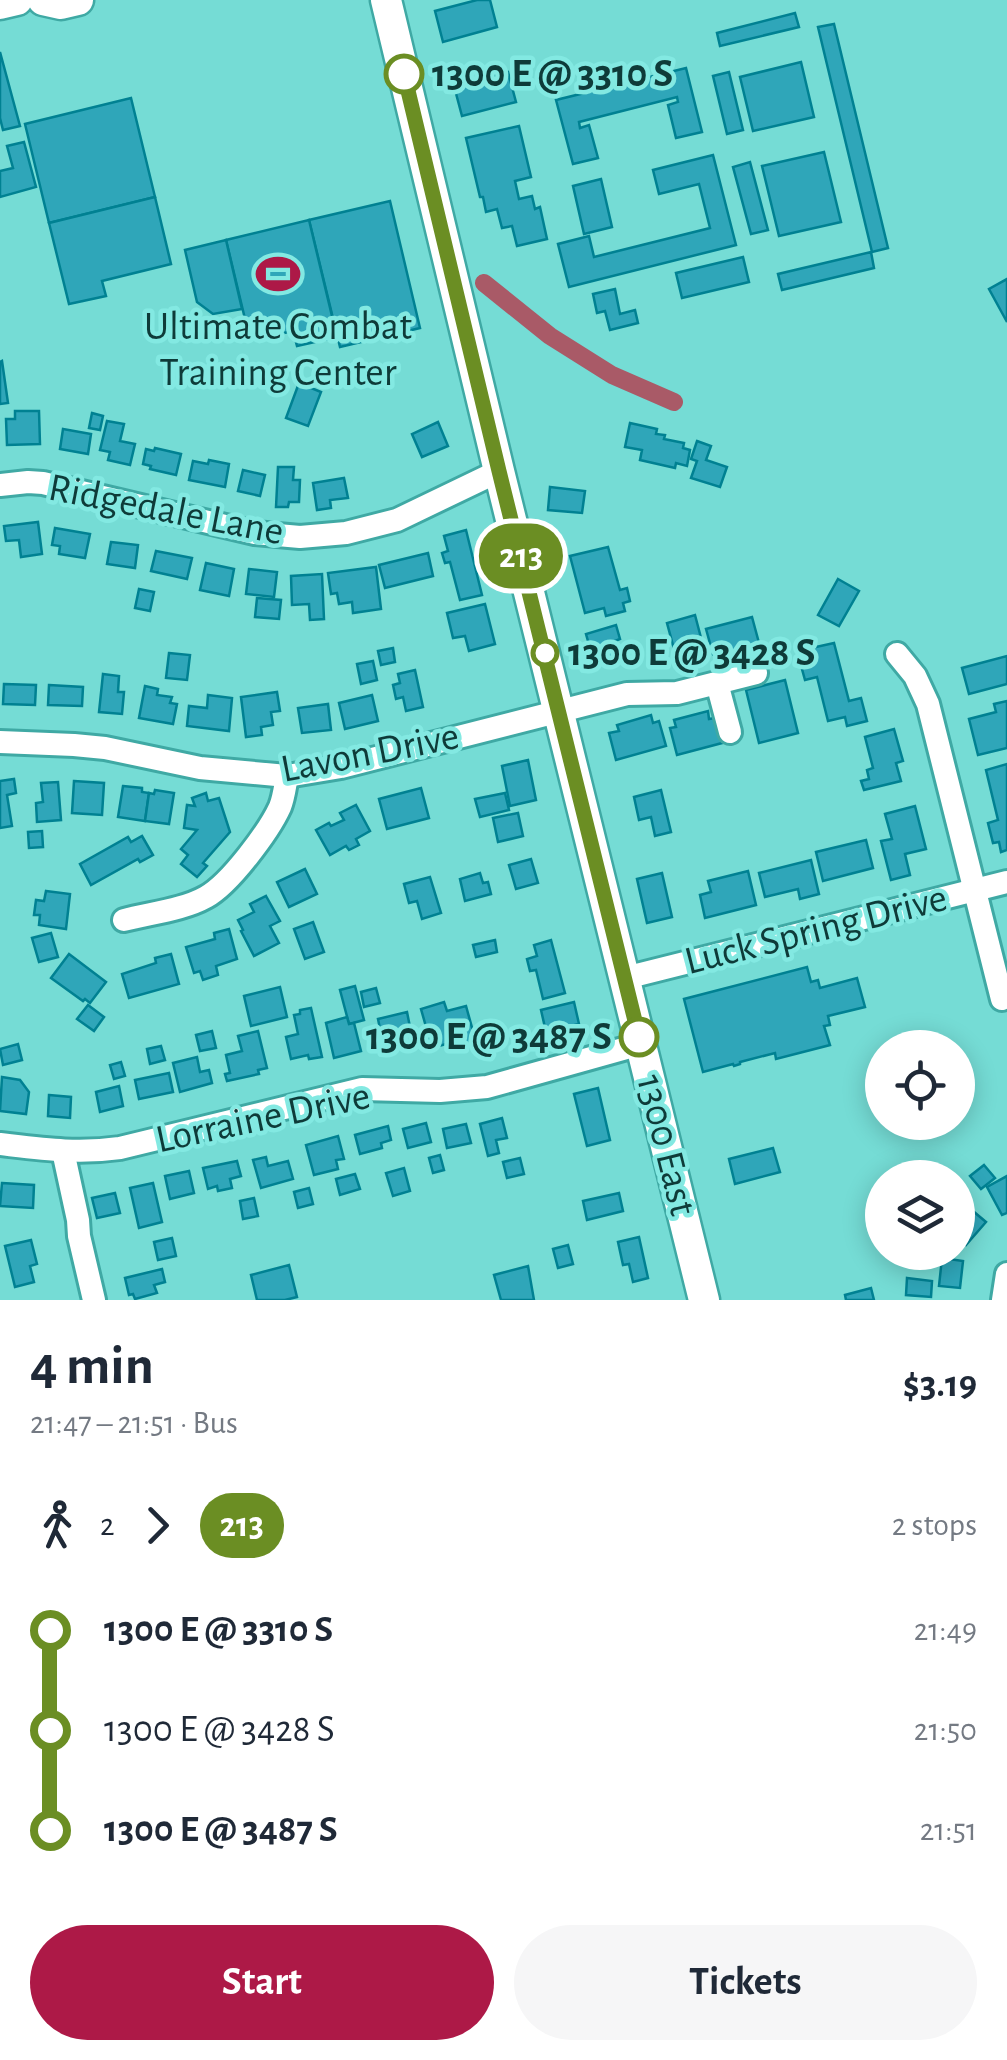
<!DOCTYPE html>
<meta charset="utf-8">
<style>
:root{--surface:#fff;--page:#f6f6f7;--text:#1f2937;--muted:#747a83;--accent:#ad1947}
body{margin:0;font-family:"Alegreya Sans",sans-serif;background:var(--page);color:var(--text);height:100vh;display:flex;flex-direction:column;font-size:38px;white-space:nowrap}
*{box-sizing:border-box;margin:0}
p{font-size:32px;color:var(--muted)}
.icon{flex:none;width:55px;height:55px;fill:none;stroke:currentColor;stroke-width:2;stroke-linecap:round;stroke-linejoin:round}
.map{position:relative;height:1300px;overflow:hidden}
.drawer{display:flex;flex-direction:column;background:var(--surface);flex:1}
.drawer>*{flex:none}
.badge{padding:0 20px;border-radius:32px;font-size:35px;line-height:65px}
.tools{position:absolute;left:865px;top:1030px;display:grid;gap:20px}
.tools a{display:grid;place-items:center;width:110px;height:110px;border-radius:50%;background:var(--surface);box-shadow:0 5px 25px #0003;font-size:50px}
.map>.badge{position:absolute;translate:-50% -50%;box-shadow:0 0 0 5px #fff}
.legs{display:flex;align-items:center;gap:15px;height:110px;padding:0 30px;font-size:32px}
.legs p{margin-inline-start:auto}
.headline{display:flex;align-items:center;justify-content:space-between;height:170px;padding:0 30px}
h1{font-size:55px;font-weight:600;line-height:75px}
.action{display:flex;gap:20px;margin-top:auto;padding:20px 30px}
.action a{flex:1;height:115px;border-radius:60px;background:var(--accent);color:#fff;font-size:40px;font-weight:600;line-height:115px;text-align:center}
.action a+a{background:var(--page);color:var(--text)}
ul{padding:0 30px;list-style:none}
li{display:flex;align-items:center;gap:35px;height:100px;font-size:38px}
li i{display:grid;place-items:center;width:15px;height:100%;margin:0 12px;background:currentColor}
li i::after{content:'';width:25px;height:25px;margin:-12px;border:8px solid;border-radius:50%;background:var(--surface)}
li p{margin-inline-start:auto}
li:first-child i{background:linear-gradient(#0000 50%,currentColor 0)}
li:last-child i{background:linear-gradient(currentColor 50%,#0000 0)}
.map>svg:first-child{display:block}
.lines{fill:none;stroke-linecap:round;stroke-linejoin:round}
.canal{stroke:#a95a67;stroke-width:18}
.building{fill:#2fa6b9;stroke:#008192;stroke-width:2.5}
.minor-casing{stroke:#3fa9a4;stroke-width:28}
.major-casing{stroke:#3fa9a4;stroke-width:35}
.minor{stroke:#fff;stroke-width:22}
.major{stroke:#fff;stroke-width:30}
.line-1-casing{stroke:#fff;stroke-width:22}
.line-1{stroke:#6b8e23;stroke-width:15}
.stop-1-dot{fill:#fff;stroke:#6b8e23;stroke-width:5}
.labels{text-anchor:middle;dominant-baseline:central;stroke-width:9;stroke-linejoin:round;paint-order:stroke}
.stop-label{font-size:40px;font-weight:bold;fill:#0e3b39;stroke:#83e9e2;text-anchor:start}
.poi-label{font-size:40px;fill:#0e3b39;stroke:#83e9e2}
.street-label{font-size:40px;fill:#0e3b39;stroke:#83e9e2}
</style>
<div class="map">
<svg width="1007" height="1300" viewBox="0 0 1007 1300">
<rect width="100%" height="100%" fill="#75dcd5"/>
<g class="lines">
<!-- canal -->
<path class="canal" d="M484,283L550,336L612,375L674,402"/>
</g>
<!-- building -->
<g class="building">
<path d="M477,0H490L497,27L443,42L435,11Z"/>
<path d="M795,13L799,27L720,46L717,33Z"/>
<path d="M834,24L888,248L872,252L818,27Z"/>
<path d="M0,52L20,126L3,130L0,118Z"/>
<path d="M801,62L814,117L753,131L740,77Z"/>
<path d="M686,68L702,132L676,138L668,105L678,102L677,97L579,122L580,128L589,125L598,158L573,164L556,100Z"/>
<path d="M508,72L516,102L462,116L454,86Z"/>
<path d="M729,72L743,130L727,134L713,76Z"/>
<path d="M131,98L155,197L49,223L25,124Z"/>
<path d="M519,126L531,177L515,181L519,199L532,196L535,209L540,207L547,239L517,246L512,226L502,228L497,209L486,212L483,197H480L466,138Z"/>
<path d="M24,142L36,187L0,197V171L13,168L7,146Z"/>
<path d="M824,152L841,222L779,236L762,166Z"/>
<path d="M713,155L736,245L569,287L558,244L589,236L594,257L710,228L699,184L659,194L653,170Z"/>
<path d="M750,162L768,230L751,234L733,167Z"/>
<path d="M601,179L612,227L584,234L573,186Z"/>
<path d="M155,197L171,264L102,281L106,296L69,304L49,223Z"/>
<path d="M390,201L420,328L340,347L309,220Z"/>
<path d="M309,220L337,337L297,346L293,331L275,335L246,323L226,240Z"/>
<path d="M226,240L242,309L213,314L197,302L185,250Z"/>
<path d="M871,252L874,268L782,290L778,274Z"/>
<path d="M743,257L749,282L682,298L676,273Z"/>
<path d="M1007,279V322L989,289Z"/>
<path d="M615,289L620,314L635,310L638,323L610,330L605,311L597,313L593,294Z"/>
<path d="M2,361L8,403L0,404V362Z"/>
<path d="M299,383L321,392L308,426L286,418Z"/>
<path d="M15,411H39L40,444L7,445L6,419H15Z"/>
<path d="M92,413L103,416L100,430L89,428Z"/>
<path d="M107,421L124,424L120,441L135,444L130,465L108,460L110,452L100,450Z"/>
<path d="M438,422L448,446L422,457L412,434Z"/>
<path d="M630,423L657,429L656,434L665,435L664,439L684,443L683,448L690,450L687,466L676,463L675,468L640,460L642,450L625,447Z"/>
<path d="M63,429L91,434L88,454L60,449Z"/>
<path d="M697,441L711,446L706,460L727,467L720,487L691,478L697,461L691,459Z"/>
<path d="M155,448L181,454L176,475L150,469L151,466L143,464L146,449L154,451Z"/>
<path d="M209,460L229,464L225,487L189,480L193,461L208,464Z"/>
<path d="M278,467H294L293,480H300L299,502H289L288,507H276Z"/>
<path d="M243,470L265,475L260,496L238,491Z"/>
<path d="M344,478L348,498L330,500L331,508L317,510L313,483Z"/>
<path d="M550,487L585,491L582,513L548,510Z"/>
<path d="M38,522L42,554L21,557L19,540L6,541L4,526Z"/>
<path d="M55,528L90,534L85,558L59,554L60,546L52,545Z"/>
<path d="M466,530L482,595L460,600L450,562L445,563L442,553L448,551L444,536Z"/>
<path d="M111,542L138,545L135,568L107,564Z"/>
<path d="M608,547L620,590L627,588L630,601L623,603L625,611L606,616L604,608L585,613L570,556Z"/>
<path d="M156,551L192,558L187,579L151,571Z"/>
<path d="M428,553L433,576L385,588L379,565Z"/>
<path d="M206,563L234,569L229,596L200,590Z"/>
<path d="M376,567L381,609L353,613L352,602L339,604L337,593L331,594L328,573Z"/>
<path d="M249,569L277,572L274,597L246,594Z"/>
<path d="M322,574L324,619L310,620L309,604L292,605L291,576Z"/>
<path d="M838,579L859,591L839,626L818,615Z"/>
<path d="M139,589L154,592L150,611L135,608Z"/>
<path d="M257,598L281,600L279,619L255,617Z"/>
<path d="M485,604L495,644L469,651L465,636L453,638L447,613Z"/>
<path d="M695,615L705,653L677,660L667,623Z"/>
<path d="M752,617L759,643L752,644L754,651L721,659L719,653L713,654L706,629Z"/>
<path d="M616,625L620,639L615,641L619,655L594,662L586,634Z"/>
<path d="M815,642L816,647L834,643L849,701L861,698L867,721L847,726L845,717L828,721L817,677L805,680L800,662L812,659L808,644Z"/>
<path d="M393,648L395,662L381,665L378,651Z"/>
<path d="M169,653L190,655L187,680L166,678Z"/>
<path d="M1007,656V684L969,694L962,668Z"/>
<path d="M373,661L377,680L361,684L357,664Z"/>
<path d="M415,670L423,707L406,711L403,697L396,699L393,685L400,683L398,674Z"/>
<path d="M103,674L119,676L118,692H124L122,714L99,712Z"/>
<path d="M785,680L798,733L759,743L746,690Z"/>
<path d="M4,684L36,685L35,705L3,704Z"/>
<path d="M49,685L83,687L82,706L48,705Z"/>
<path d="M145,686L158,689L157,695L172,697L170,703L177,704L173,724L139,718Z"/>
<path d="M277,692L280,711L271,712L273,725L261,727L262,735L246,737L241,697Z"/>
<path d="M208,695L232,698L229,731L187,726L189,706L207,708Z"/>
<path d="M372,695L378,721L345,729L339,703Z"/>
<path d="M1007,701V748L978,755L969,719L996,712L994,704Z"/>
<path d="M328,704L331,730L302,733L298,708Z"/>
<path d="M708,711L709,719L715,718L722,743L677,755L670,728L676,727L674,720Z"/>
<path d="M651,715L653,723L659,721L666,746L616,760L609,733L619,731L617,725Z"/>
<path d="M894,729L903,761L896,763L901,781L864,790L861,781L869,779L867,770L873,768L865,737Z"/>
<path d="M528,760L536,800L510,806L502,766Z"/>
<path d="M1007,764V850L1001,852L999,842L993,843L988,823L998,820L986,770Z"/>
<path d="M14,779L16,793L7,795L12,826L0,828V781Z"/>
<path d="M74,781L104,783L102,815L72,813Z"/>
<path d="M58,782L61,820L37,822L36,803L43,802L41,783Z"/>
<path d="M123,786L142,788V792L149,793L145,821L118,817Z"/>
<path d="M421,788L429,818L387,829L379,799Z"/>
<path d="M155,790L174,793L169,824L145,821L149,793L154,794Z"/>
<path d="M661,790L671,832L655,836L651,817L639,820L634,797Z"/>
<path d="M206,793L208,801L219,798L230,832L203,863L207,866L197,877L181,864L188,855L181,849L197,830L184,828L187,805L195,806L192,798Z"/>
<path d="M505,793L509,810L480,817L475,799Z"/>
<path d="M356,805L370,831L356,839L359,845L349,850L346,846L330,855L316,830L329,823L331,826L344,820L340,813Z"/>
<path d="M915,806L926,849L905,854L910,875L891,880L881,841L892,839L885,814Z"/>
<path d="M518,813L523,836L498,842L493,818Z"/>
<path d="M42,831L43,847L29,848L28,832Z"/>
<path d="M142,836L153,855L140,862L138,859L91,885L80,864L128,837L131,842Z"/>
<path d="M866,840L873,868L823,881L816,852Z"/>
<path d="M531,859L538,883L516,889L509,865Z"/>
<path d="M811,860L819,894L800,899L798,889L765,897L759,873Z"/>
<path d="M305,869L317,894L289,907L277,882Z"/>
<path d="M748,871L756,905L705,918L700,895L711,892L708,881Z"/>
<path d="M480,873L483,883L488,882L491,894L465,901L460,879Z"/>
<path d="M662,873L672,917L647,923L637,879Z"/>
<path d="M430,877L441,913L422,919L417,901L409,903L404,884Z"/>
<path d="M46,891L70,894L66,929L39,925L40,915H34L36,900L44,901Z"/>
<path d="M266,896L280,921L270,926L279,943L254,956L241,931L243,930L238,920L254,912L250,904Z"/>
<path d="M313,922L324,952L305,959L294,929Z"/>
<path d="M229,929L237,959L216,966L218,975L203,980L200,971L194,973L186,947L215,939L214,933Z"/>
<path d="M51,933L58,957L39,962L32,938Z"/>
<path d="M495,940L497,952L476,957L473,945Z"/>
<path d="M551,940L565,993L543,999L536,970L530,971L527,959L537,956L534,945Z"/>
<path d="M69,954L106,982L90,1003L85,999L83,1001L51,978Z"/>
<path d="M171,954L179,984L129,998L122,974L156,963L155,958Z"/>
<path d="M807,967L811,982L818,980L820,988L857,978L865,1007L828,1016L830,1025L824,1026L830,1045L776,1059L775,1053L740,1062V1064L734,1066L733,1064L703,1072L684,999Z"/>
<path d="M355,986L364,1020L349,1024L340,990Z"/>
<path d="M280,987L287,1017L251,1026L244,996Z"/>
<path d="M376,988L380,1003L364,1007L361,992Z"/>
<path d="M444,1002L447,1011L466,1006L476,1042L455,1048L453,1042L432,1048L421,1009Z"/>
<path d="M574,1002L579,1024L546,1032L541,1010Z"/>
<path d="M88,1005L104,1017L94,1031L77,1019Z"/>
<path d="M311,1008L322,1057L309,1059L308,1055L291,1059L286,1037L298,1034L294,1015L300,1014V1010Z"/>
<path d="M407,1012L411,1032L382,1039L378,1019Z"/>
<path d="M347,1017L349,1024L354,1023L361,1051L334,1058L326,1023Z"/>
<path d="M212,1031L216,1048L200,1051L196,1035Z"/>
<path d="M258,1031L267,1068L258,1070L259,1074L227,1081L225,1074L230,1073L226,1055L242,1051L238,1036Z"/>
<path d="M18,1044L22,1060L3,1065L0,1049Z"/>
<path d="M161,1046L165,1060L150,1064L147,1049Z"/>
<path d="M197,1057L200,1072L209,1070L212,1083L180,1092L173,1063Z"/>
<path d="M121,1062L125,1076L114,1079L110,1065Z"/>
<path d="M169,1073L173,1092L139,1099L135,1080Z"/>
<path d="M2,1077L20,1080L29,1092L26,1114L0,1111Z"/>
<path d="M119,1086L123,1106L100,1112L96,1092Z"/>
<path d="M598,1088L610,1140L587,1146L574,1094Z"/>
<path d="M49,1095L71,1097L70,1118L48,1116Z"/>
<path d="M502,1118L507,1138L496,1140L499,1153L488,1156L480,1124Z"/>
<path d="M426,1123L431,1142L408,1148L403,1129Z"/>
<path d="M466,1124L471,1143L447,1148L443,1129Z"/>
<path d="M388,1126L391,1140L381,1143L382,1148L360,1154L355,1135Z"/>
<path d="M338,1136L344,1159L336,1160L338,1169L314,1175L306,1145Z"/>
<path d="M773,1148L780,1172L735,1184L729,1159Z"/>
<path d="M440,1155L444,1170L433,1173L429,1158Z"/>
<path d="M266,1157L268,1166L288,1161L293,1179L261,1188L253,1160Z"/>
<path d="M520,1158L524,1174L507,1178L503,1162Z"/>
<path d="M237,1161L241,1176L230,1179L232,1188L218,1191L217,1186L208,1189L203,1168Z"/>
<path d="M984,1165L995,1178L981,1189L970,1176Z"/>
<path d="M404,1168L410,1191L393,1196L386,1173Z"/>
<path d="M189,1171L194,1193L170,1199L165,1176Z"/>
<path d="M355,1174L360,1189L340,1195L336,1179Z"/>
<path d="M1007,1176V1213L1002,1215L987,1187Z"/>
<path d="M2,1183L34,1185L33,1208L0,1206Z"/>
<path d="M153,1183L162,1222L139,1228L130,1188Z"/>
<path d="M309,1188L313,1204L298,1208L294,1192Z"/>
<path d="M115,1193L120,1213L97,1218L92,1198Z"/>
<path d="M619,1193L623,1211L587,1220L583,1201Z"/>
<path d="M254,1198L258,1216L243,1219L240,1201Z"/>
<path d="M961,1201L986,1222L966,1245L958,1238V1205Z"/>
<path d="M639,1237L648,1278L633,1282L629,1264L623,1265L618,1242Z"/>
<path d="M172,1238L176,1256L158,1260L154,1242Z"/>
<path d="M31,1240L37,1264L30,1266L34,1282L15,1287L5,1246Z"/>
<path d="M568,1245L573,1264L558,1268L553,1249Z"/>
<path d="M942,1258L963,1261L960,1288L939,1286Z"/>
<path d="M289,1265L297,1297L285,1300H257L251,1275Z"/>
<path d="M528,1266L534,1300H501L494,1275Z"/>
<path d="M162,1269L165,1282L154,1285L157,1293L135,1299L133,1294L129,1295L125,1278Z"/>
<path d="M907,1278L932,1281L931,1297L906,1295Z"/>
<path d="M871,1288L874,1300H846L845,1295Z"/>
</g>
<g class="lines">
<!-- minor casing -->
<g class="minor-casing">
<g id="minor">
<path d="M0,485L28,482L43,483L255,533L300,537L346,533L397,520L499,471"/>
<path d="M897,654L915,676L928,704L1002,999"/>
<path d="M717,683L730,732"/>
<path d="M0,742L74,745L105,748L200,768L287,776L341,767L627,694L677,693L756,673"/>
<path d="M124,920C150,913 183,910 206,897C230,884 269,831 280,807C284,797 285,786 287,776"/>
<path d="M625,978L1007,882"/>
<path d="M0,1144C43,1149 77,1154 120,1148L362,1089L440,1091L487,1087L641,1044"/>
<path d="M63,1151L78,1220L79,1236L94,1300"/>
<path d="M1003,1300L1007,1274"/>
</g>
</g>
<!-- major casing -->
<g class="major-casing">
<g id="major">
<path d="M43,0L61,4L78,0"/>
<path d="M386,0L499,471L704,1300"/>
<path d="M0,4L17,0"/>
</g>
</g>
<!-- minor -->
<use href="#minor" class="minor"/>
<!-- major -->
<use href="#major" class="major"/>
</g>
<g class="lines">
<!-- line-1 casing -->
<g class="line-1-casing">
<path id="line-1" d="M404,74L499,471L639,1037"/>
</g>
<!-- line-1 -->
<use href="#line-1" class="line-1"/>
</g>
<!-- icons -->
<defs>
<g id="stadium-bare" transform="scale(3.45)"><path d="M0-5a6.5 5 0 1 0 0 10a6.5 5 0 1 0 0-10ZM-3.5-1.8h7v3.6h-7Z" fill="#ad1947" stroke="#83e9e2" stroke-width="2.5" paint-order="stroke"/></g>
</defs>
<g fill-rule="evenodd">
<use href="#stadium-bare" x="278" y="274"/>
</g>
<!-- markers -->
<g class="stop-1-dot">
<circle cx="404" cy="74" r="18"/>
<circle cx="545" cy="653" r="12"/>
<circle cx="639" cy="1037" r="18"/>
</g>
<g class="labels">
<!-- stop labels -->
<g class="stop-label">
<text x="432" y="74">1300 E @ 3310 S</text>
<text x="568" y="653">1300 E @ 3428 S</text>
<text x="612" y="1037" text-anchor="end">1300 E @ 3487 S</text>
</g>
<!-- poi labels -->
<g class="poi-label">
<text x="278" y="327">Ultimate Combat<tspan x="278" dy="46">Training Center</tspan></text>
</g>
<!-- street labels -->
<g class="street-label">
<text transform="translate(166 510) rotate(11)">Ridgedale Lane</text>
<text transform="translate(370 753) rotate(-11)">Lavon Drive</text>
<text transform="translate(816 930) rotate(-14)">Luck Spring Drive</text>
<text transform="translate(263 1118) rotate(-12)">Lorraine Drive</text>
<text transform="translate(666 1145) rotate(76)">1300 East</text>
</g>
</g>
</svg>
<div class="tools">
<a><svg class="icon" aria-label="locate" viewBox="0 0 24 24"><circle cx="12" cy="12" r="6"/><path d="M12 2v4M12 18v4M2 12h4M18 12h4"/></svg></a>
<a><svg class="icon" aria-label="layers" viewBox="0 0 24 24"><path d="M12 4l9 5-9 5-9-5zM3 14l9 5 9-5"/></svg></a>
</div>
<b class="badge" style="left:521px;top:556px;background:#6b8e23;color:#fff">213</b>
</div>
<section class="drawer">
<div class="headline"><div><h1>4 min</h1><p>21:47 – 21:51 · Bus</p></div><b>$3.19</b></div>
<div class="legs"><svg class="icon" aria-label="walk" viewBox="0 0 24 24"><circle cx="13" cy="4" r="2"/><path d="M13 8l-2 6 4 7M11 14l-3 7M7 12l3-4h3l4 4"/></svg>2<svg class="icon" aria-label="forward" viewBox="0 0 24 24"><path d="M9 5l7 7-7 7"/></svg><b class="badge" style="background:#6b8e23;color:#fff">213</b><p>2 stops</p></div>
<ul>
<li><i style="color:#6b8e23"></i><b>1300 E @ 3310 S</b><p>21:49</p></li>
<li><i style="color:#6b8e23"></i><span>1300 E @ 3428 S</span><p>21:50</p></li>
<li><i style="color:#6b8e23"></i><b>1300 E @ 3487 S</b><p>21:51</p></li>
</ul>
<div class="action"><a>Start</a><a>Tickets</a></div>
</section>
